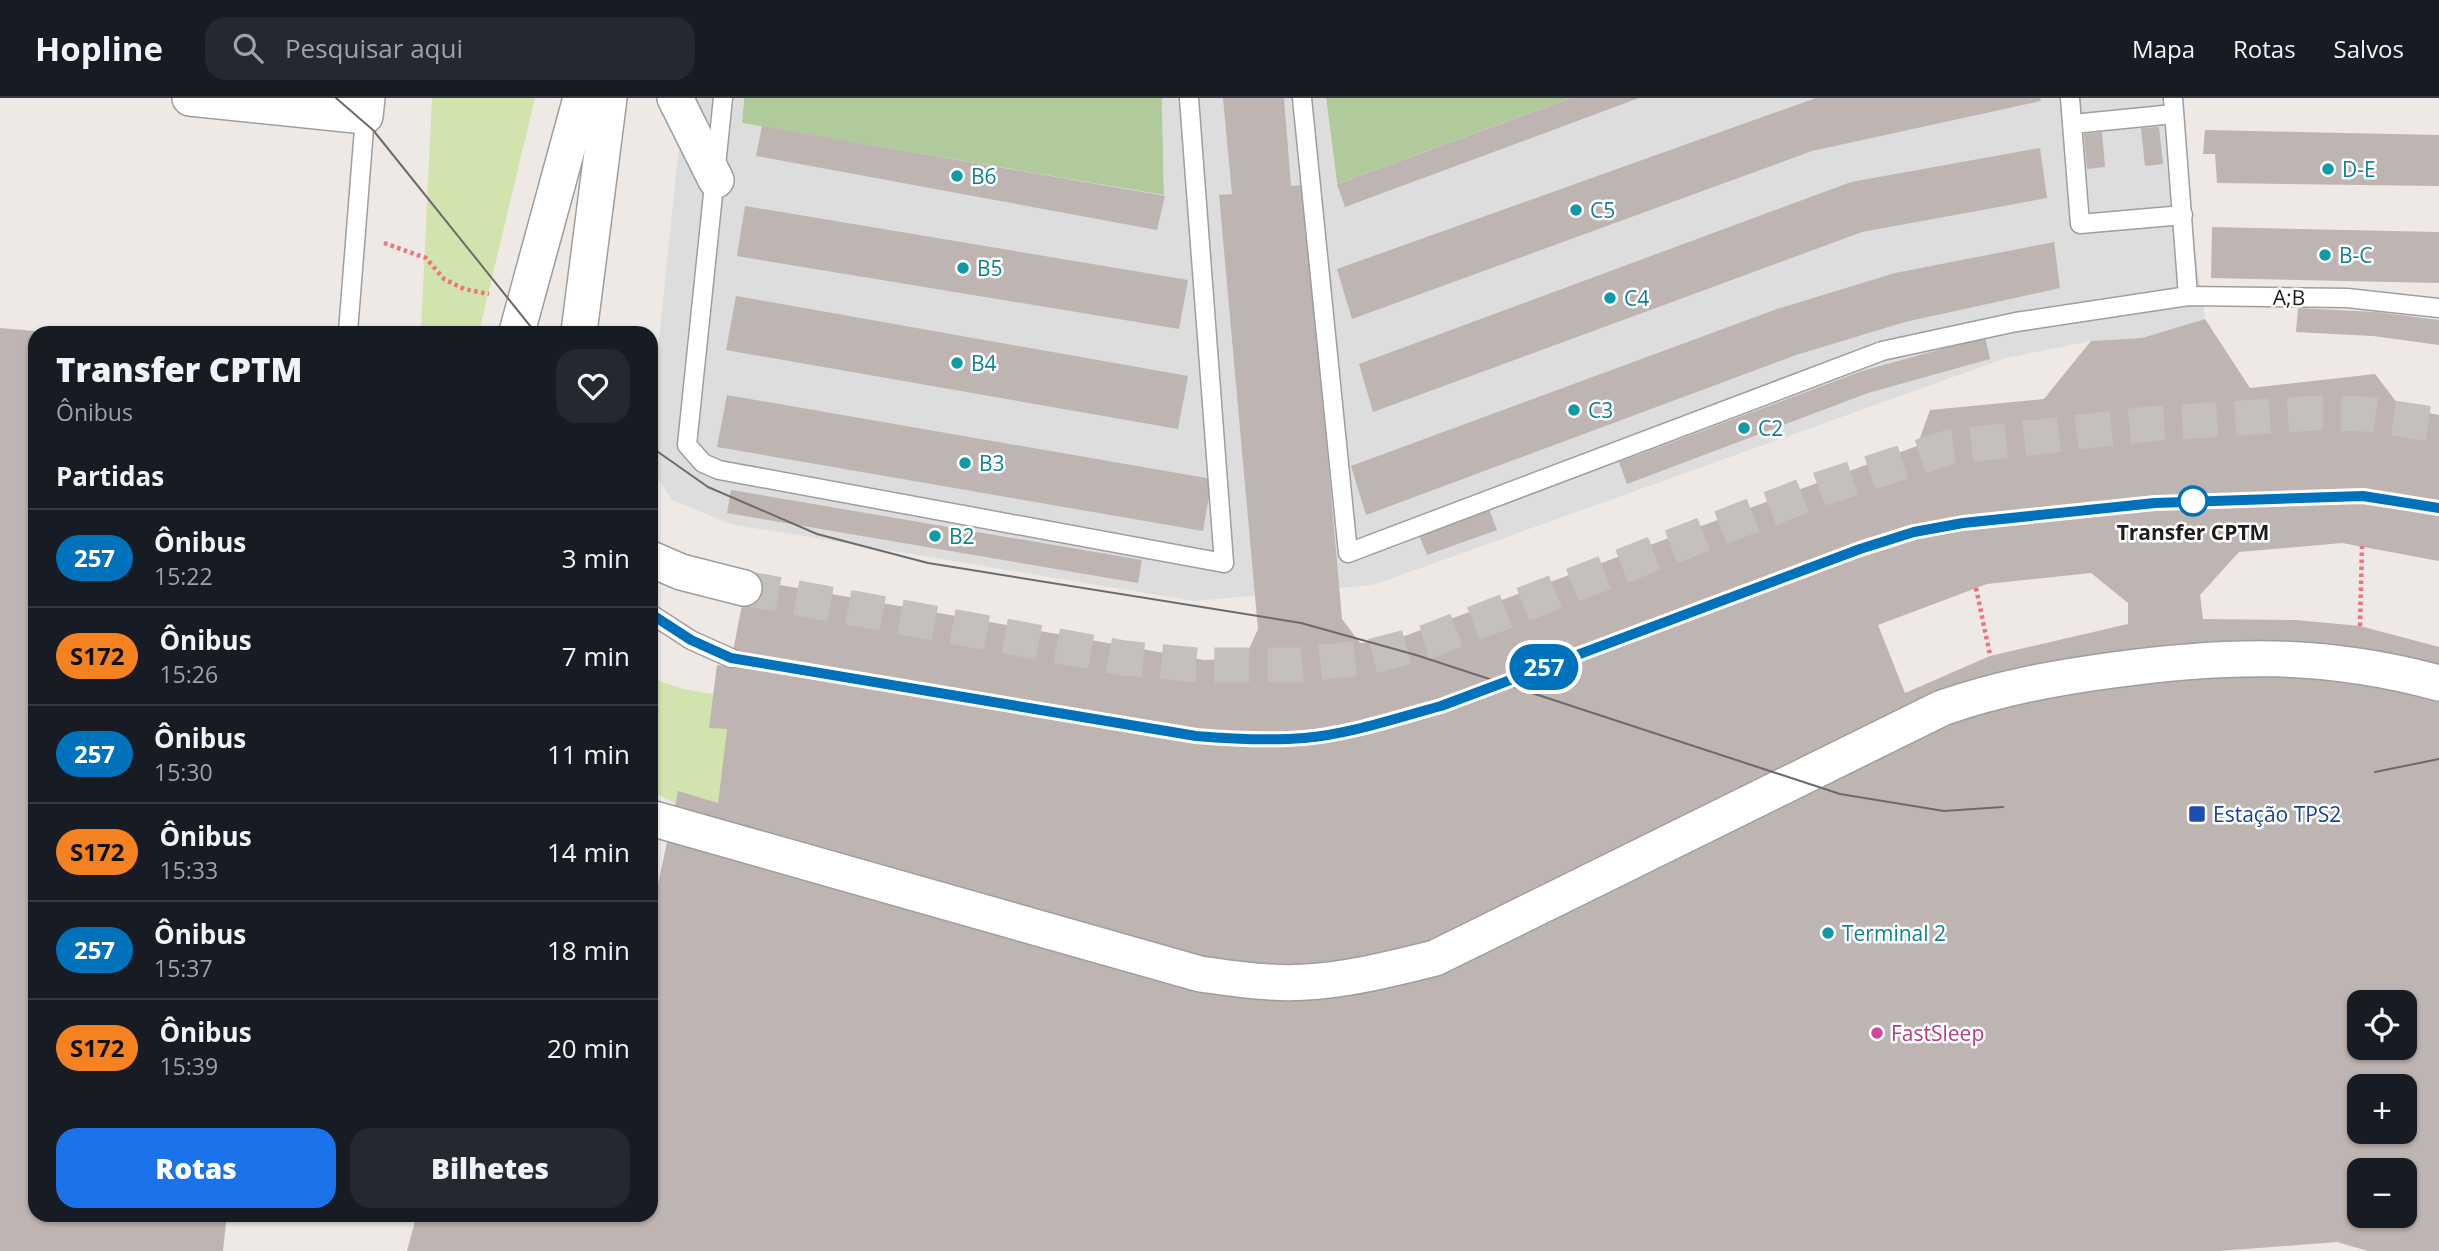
<!DOCTYPE html>
<html lang="pt">
<meta charset="utf-8">
<style>
:root{--surface:#171b24;--page:#242831;--text:#f1f3f6;--muted:#9ea1a6;--line:#363941;--accent:#1a73e8}
body{margin:0;font-family:"Open Sans",sans-serif;background:var(--page);color:var(--text);height:100vh;display:flex;flex-direction:column;font-size:26px;white-space:nowrap}
*{box-sizing:border-box;margin:0}
p{font-size:23px;color:var(--muted)}
.icon{flex:none;width:38px;height:38px;fill:none;stroke:currentColor;stroke-width:2;stroke-linecap:round;stroke-linejoin:round}
.map{position:relative;flex:1;overflow:hidden}
.drawer{position:absolute;left:28px;top:228px;width:630px;height:896px;display:flex;flex-direction:column;background:var(--surface);border-radius:21px;box-shadow:0 2px 5px #0004}
.drawer>*{flex:none}
.badge{padding:0 14px;border-radius:23px;font-size:24px;line-height:46px}
.tools{position:absolute;left:2347px;top:892px;display:grid;gap:14px}
.tools a{display:grid;place-items:center;width:70px;height:70px;border-radius:14px;background:var(--surface);box-shadow:0 2px 5px #0004;font-size:35px}
.map>.badge{position:absolute;translate:-50% -50%;box-shadow:0 0 0 4px #fff}
h2{padding:0 28px;font-size:26px;line-height:63px}
.round{display:grid;place-items:center;flex:none;width:74px;height:74px;border-radius:21px;background:var(--page)}
.headline{display:flex;align-items:center;justify-content:space-between;height:119px;padding:0 28px}
h1{font-size:33px;font-weight:800;line-height:52px}
.cta{display:flex;gap:14px;margin-top:auto;padding:14px 28px}
.cta a{flex:1;height:80px;border-radius:21px;background:var(--accent);color:#fff;font-size:28px;font-weight:800;line-height:80px;text-align:center}
.cta a+a{background:var(--page);color:var(--text)}
ul{padding:0;list-style:none}
li{display:flex;align-items:center;gap:21px;height:98px;padding:0 28px;border-top:2px solid var(--line)}
li div{flex:1}
li b{display:block;font-size:26px}
li em{font-style:normal}
li .badge{min-width:77px;font-weight:700;text-align:center}
header{display:flex;align-items:center;gap:42px;box-sizing:border-box;height:98px;padding:0 35px;background:var(--surface);border-bottom:2px solid var(--line)}
header strong{font-size:33px}
nav{display:flex;gap:38px;margin-inline-start:auto;font-size:24px}
.search{width:490px;height:63px;background:var(--page);display:flex;align-items:center;gap:18px;box-sizing:border-box;padding:0 24px;border-radius:21px;color:var(--muted);font-size:26px}
.map>svg:first-child{display:block}
.grass{fill:#d1e4ad}
.forest{fill:#b0ca9b}
.parking{fill:#ddd}
.building{fill:#beb4b1;fill-rule:evenodd}
.lines{fill:none;stroke-linecap:round;stroke-linejoin:round}
.minor-tunnel{stroke:#c4c0bc;stroke-width:35;stroke-dasharray:35 18;stroke-linecap:butt}
.service-casing{stroke:#9e9e9e;stroke-width:21}
.minor-casing{stroke:#9e9e9e;stroke-width:38}
.path{stroke:#ef737a;stroke-width:4.5;stroke-dasharray:3.5 3.5;stroke-linecap:butt}
.service{stroke:#fff;stroke-width:18}
.minor{stroke:#fff;stroke-width:35}
.tram{stroke:#6b6b6b;stroke-width:2}
.line-casing{stroke:#fff;stroke-width:16}
.line{stroke:#0072bc;stroke-width:10}
.culture-dot{fill:#0f9aa8;stroke:#fff;stroke-width:2.5}
.stop-dot{fill:#fff;stroke:#0072bc;stroke-width:3.5}
.transit-dot{fill:#1a4fb4;stroke:#fff;stroke-width:2.5}
.hotel-dot{fill:#d1479c;stroke:#fff;stroke-width:2.5}
.labels{text-anchor:middle;dominant-baseline:central;stroke-width:5;stroke-linejoin:round;paint-order:stroke}
.culture-label{font-size:21px;fill:#0d838f;stroke:#fff;text-anchor:start}
.street-label{font-size:21px;fill:#1d1d1d;stroke:#fff}
.stop-label{font-size:21px;font-weight:bold;fill:#1d1d1d;stroke:#fff}
.transit-label{font-size:21px;fill:#164399;stroke:#fff;text-anchor:start}
.hotel-label{font-size:21px;fill:#b23c85;stroke:#fff;text-anchor:start}
</style>
<header>
<strong>Hopline</strong>
<div class="search"><svg class="icon" aria-label="search" viewBox="0 0 24 24"><circle cx="10" cy="10" r="6"/><path d="M15 15l6 6"/></svg>Pesquisar aqui</div>
<nav><a>Mapa</a><a>Rotas</a><a>Salvos</a></nav>
</header>
<div class="map">
<svg width="2439" height="1153" viewBox="0 0 2439 1153">
<rect width="100%" height="100%" fill="#eee9e4"/>
<!-- grass -->
<g class="grass">
<path d="M432,0H535L479,234H421Z"/>
<path d="M651,580L683,591L714,596L709,630L727,631L718,705L678,694L675,705L651,693Z"/>
</g>
<!-- forest -->
<g class="forest">
<path d="M744,0H1162L1164,98L742,25Z"/>
<path d="M1326,0H1571L1337,86Z"/>
</g>
<!-- parking -->
<path class="parking" d="M684,0H744L742,25L1164,97L1162,0H1326L1337,86L1571,0H2173L2205,221L2142,240L2091,243L2006,260L1373,487L1194,503L730,426L672,402L651,370V318Z"/>
<!-- building -->
<g class="building">
<path d="M1223,0H1284L1291,88L1304,87L1342,521L1360,545L1394,542L1917,348L1930,312L2044,301L2091,243L2142,240L2205,221L2250,290L2375,276L2401,310L2439,317V463L2342,445L2239,454L2200,497L2203,521L2296,522L2360,528L2439,549V1153H2368L2337,1144L2219,1153H407L417,1116H651V819L678,693L718,705L727,631L709,630L717,567L730,569L747,481L1204,562L1245,560L1258,531L1219,97L1232,96ZM2091,475L2128,505V526L1990,558L1905,595L1878,527L1987,486ZM2359,905H2404V950H2359ZM2359,989H2404V1034H2359ZM2359,1073H2404V1118H2359Z"/>
<path d="M1571,0H1639L1345,109L1337,86Z"/>
<path d="M1816,0H2040L2041,3L1812,53L1352,221L1337,171Z"/>
<path d="M762,28L1165,98L1157,132L756,58Z"/>
<path d="M2159,29L2163,66L2145,68L2141,30Z"/>
<path d="M2205,32L2439,37V88L2217,85L2215,56H2203Z"/>
<path d="M2102,34L2105,69L2087,71L2084,36Z"/>
<path d="M2040,50L2047,100L1862,134L1373,314L1359,266L1851,84Z"/>
<path d="M745,108L1188,182L1179,231L737,158Z"/>
<path d="M2212,129L2439,134V185L2211,180Z"/>
<path d="M2054,144L2060,190L1905,224L1796,257L1366,417L1351,368L1777,211L1895,175Z"/>
<path d="M736,198L1188,278L1178,331L726,252Z"/>
<path d="M2298,210L2377,214L2439,222V247L2373,238L2296,234Z"/>
<path d="M0,230L35,233V1116H227L223,1153H0Z"/>
<path d="M1985,239L1990,261L1868,295L1627,386L1619,364L1862,273Z"/>
<path d="M727,297L1212,381L1203,433L717,349Z"/>
<path d="M731,392L1142,462L1138,485L727,415Z"/>
<path d="M1489,411L1497,432L1427,457L1419,437Z"/>
</g>
<g class="lines">
<!-- minor-tunnel -->
<path class="minor-tunnel" d="M744,490L1124,560L1196,567H1296L1369,559L1426,544L1823,390L1950,349L2149,326L2317,315L2366,316L2439,327"/>
<!-- service casing -->
<g class="service-casing">
<g id="service">
<path d="M723,0L687,347L703,365L719,372L1224,465L1189,0"/>
<path d="M1302,0L1348,455L1882,253L2016,224L2188,198L2347,200L2439,210"/>
<path d="M2070,0L2080,126L2183,117"/>
<path d="M2173,0L2188,198"/>
<path d="M2073,26L2174,16"/>
<path d="M348,234L365,18"/>
<path d="M651,516L691,542L731,560"/>
</g>
</g>
<!-- minor casing -->
<g class="minor-casing">
<g id="minor">
<path d="M190,0L365,18L367,0"/>
<path d="M675,0L716,82"/>
<path d="M517,234L581,0"/>
<path d="M579,234L609,0"/>
<path d="M651,461L681,474L744,490"/>
<path d="M651,720L1200,876C1223,879 1246,883 1270,884C1326,888 1382,873 1435,860L1942,610C1999,590 2054,580 2113,572C2229,556 2325,554 2439,585"/>
</g>
</g>
<!-- path -->
<g class="path">
<path d="M384,145L426,160L444,181L464,191L489,196"/>
<path d="M1976,490L1990,557"/>
<path d="M2360,528L2362,448"/>
</g>
<!-- service -->
<use href="#service" class="service"/>
<!-- minor -->
<use href="#minor" class="minor"/>
<!-- tram -->
<g class="tram">
<path d="M336,0L373,32L535,234"/>
<path d="M651,349L708,389L817,436L928,465L1301,525L1416,557L1840,696L1944,713L2003,709"/>
<path d="M2375,674L2439,661"/>
</g>
</g>
<g class="lines">
<!-- line casing -->
<g class="line-casing">
<path id="line" d="M651,516L691,542L731,560L1196,638C1232,641 1268,643 1304,640C1350,636 1396,620 1441,608L1860,451L1914,434L1963,425L2155,405L2363,398L2439,410"/>
</g>
<!-- line -->
<use href="#line" class="line"/>
</g>
<!-- markers -->
<g class="culture-dot">
<circle cx="2328" cy="71" r="7"/>
<circle cx="957" cy="78" r="7"/>
<circle cx="1576" cy="112" r="7"/>
<circle cx="2325" cy="157" r="7"/>
<circle cx="963" cy="170" r="7"/>
<circle cx="1610" cy="200" r="7"/>
<circle cx="957" cy="265" r="7"/>
<circle cx="1574" cy="312" r="7"/>
<circle cx="1744" cy="330" r="7"/>
<circle cx="965" cy="365" r="7"/>
<circle cx="935" cy="438" r="7"/>
<circle cx="1828" cy="835" r="7"/>
</g>
<circle class="stop-dot" cx="2193" cy="403" r="14"/>
<rect class="transit-dot" x="2188" y="707" width="18" height="18" rx="3.5"/>
<circle class="hotel-dot" cx="1877" cy="935" r="7"/>
<g class="labels">
<!-- culture labels -->
<g class="culture-label">
<text x="2342" y="71">D-E</text>
<text x="971" y="78">B6</text>
<text x="1590" y="112">C5</text>
<text x="2339" y="157">B-C</text>
<text x="977" y="170">B5</text>
<text x="1624" y="200">C4</text>
<text x="971" y="265">B4</text>
<text x="1588" y="312">C3</text>
<text x="1758" y="330">C2</text>
<text x="979" y="365">B3</text>
<text x="949" y="438">B2</text>
<text x="1842" y="835">Terminal 2</text>
</g>
<!-- street labels -->
<g class="street-label">
<text transform="translate(2289 199) rotate(1)">A;B</text>
</g>
<!-- stop labels -->
<g class="stop-label">
<text x="2193" y="434">Transfer CPTM</text>
</g>
<!-- transit labels -->
<g class="transit-label">
<text x="2213" y="716">Estação TPS2</text>
</g>
<!-- hotel labels -->
<g class="hotel-label">
<text x="1891" y="935">FastSleep</text>
</g>
</g>
</svg>
<div class="tools">
<a><svg class="icon" aria-label="locate" viewBox="0 0 24 24"><circle cx="12" cy="12" r="6"/><path d="M12 2v4M12 18v4M2 12h4M18 12h4"/></svg></a>
<a>+</a>
<a>−</a>
</div>
<b class="badge" style="left:1544px;top:569px;background:#0072bc;color:#fff">257</b>
<section class="drawer">
<div class="headline"><div><h1>Transfer CPTM</h1><p>Ônibus</p></div><a class="round"><svg class="icon" aria-label="heart" viewBox="0 0 24 24"><path d="M12 20l-8-8c-3-5 5-10 8-4 3-6 11-1 8 4z"/></svg></a></div>
<h2>Partidas</h2>
<ul>
<li><span class="badge" style="background:#0072bc;color:#fff">257</span><div><b>Ônibus</b><p>15:22</p></div><em>3 min</em></li>
<li><span class="badge" style="background:#f58220;color:#111">S172</span><div><b>Ônibus</b><p>15:26</p></div><em>7 min</em></li>
<li><span class="badge" style="background:#0072bc;color:#fff">257</span><div><b>Ônibus</b><p>15:30</p></div><em>11 min</em></li>
<li><span class="badge" style="background:#f58220;color:#111">S172</span><div><b>Ônibus</b><p>15:33</p></div><em>14 min</em></li>
<li><span class="badge" style="background:#0072bc;color:#fff">257</span><div><b>Ônibus</b><p>15:37</p></div><em>18 min</em></li>
<li><span class="badge" style="background:#f58220;color:#111">S172</span><div><b>Ônibus</b><p>15:39</p></div><em>20 min</em></li>
</ul>
<div class="cta"><a>Rotas</a><a>Bilhetes</a></div>
</section>
</div>
